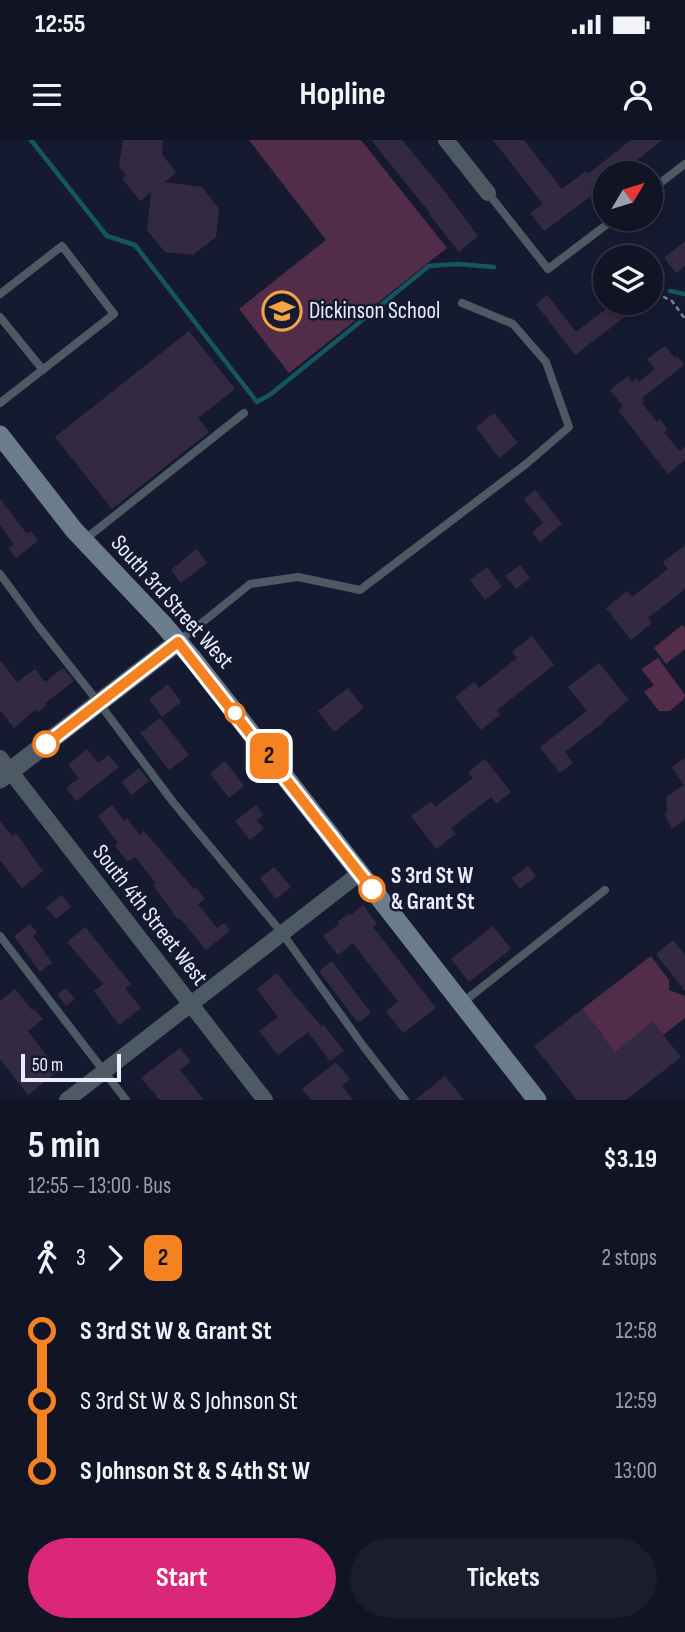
<!DOCTYPE html>
<meta charset="utf-8">
<style>
:root{--surface:#101425;--page:#191d2d;--text:#f1f3f6;--muted:#9c9ea7;--line:#303342;--accent:#db2777}
body{margin:0;font-family:"Sofia Sans Condensed",sans-serif;background:var(--page);color:var(--text);height:100vh;display:flex;flex-direction:column;font-size:26px;white-space:nowrap}
*{box-sizing:border-box;margin:0}
p{font-size:23px;color:var(--muted)}
.icon{flex:none;width:38px;height:38px;fill:none;stroke:currentColor;stroke-width:2;stroke-linecap:round;stroke-linejoin:round}
.map{position:relative;height:960px;overflow:hidden}
.sheet{display:flex;flex-direction:column;background:var(--surface);flex:1}
.sheet>*{flex:none}
.badge{padding:0 14px;border-radius:10px;font-size:24px;line-height:46px}
.needle{width:46px;rotate:52deg}
.fabs{position:absolute;left:593px;top:21px;display:grid;gap:14px}
.fabs a{display:grid;place-items:center;width:70px;height:70px;border-radius:50%;background:var(--surface);box-shadow:0 4px 10px #0003,0 0 0 2px var(--line);font-size:35px}
.scale{position:absolute;left:21px;bottom:18px;width:100px;box-sizing:border-box;padding-left:7px;border:4px solid #e9edfe;border-top:0;font-size:19px;line-height:24px;white-space:nowrap;color:#e9edfe;-webkit-text-stroke:5px #151a31;paint-order:stroke}
.map>.badge{position:absolute;translate:-50% -50%;box-shadow:0 0 0 4px #fff}
.legs{display:flex;align-items:center;gap:10px;height:77px;padding:0 28px;font-size:23px}
.legs p{margin-inline-start:auto}
.summary{display:flex;align-items:center;justify-content:space-between;height:119px;padding:0 28px}
h1{font-size:38px;font-weight:700;line-height:52px}
.action{display:flex;gap:14px;margin-top:auto;padding:14px 28px}
.action a{flex:1;height:80px;border-radius:42px;background:var(--accent);color:#fff;font-size:28px;font-weight:700;line-height:80px;text-align:center}
.action a+a{background:var(--page);color:var(--text)}
ul{padding:0 28px;list-style:none}
li{display:flex;align-items:center;gap:24px;height:70px;font-size:26px}
li i{display:grid;place-items:center;width:10px;height:100%;margin:0 9px;background:currentColor}
li i::after{content:'';width:18px;height:18px;margin:-9px;border:5px solid;border-radius:50%;background:var(--surface)}
li p{margin-inline-start:auto}
li:first-child i{background:linear-gradient(#0000 50%,currentColor 0)}
li:last-child i{background:linear-gradient(currentColor 50%,#0000 0)}
.status{display:flex;justify-content:space-between;align-items:center;height:49px;padding:0 35px;background:var(--surface);direction:ltr}
.status svg{height:19px;fill:currentColor}
header{display:flex;justify-content:space-between;align-items:center;height:91px;padding:0 28px;background:var(--surface);font-size:32px;font-weight:700}
.map>svg:first-child{display:block}
.green{fill:#512d4a}
.lines{fill:none;stroke-linecap:round;stroke-linejoin:round}
.stream{stroke:#145560;stroke-width:4.5}
.building{fill:#342942}
.path{stroke:#7b7f93;stroke-width:2.5;stroke-dasharray:5 3.5;stroke-linecap:butt}
.service{stroke:#4e5a63;stroke-width:8}
.minor{stroke:#4e5a63;stroke-width:16}
.tertiary{stroke:#4e5a63;stroke-width:19}
.secondary{stroke:#6b7d8c;stroke-width:19}
.line-1-casing{stroke:#fff;stroke-width:16}
.line-1{stroke:#f58220;stroke-width:10}
.stop-1-dot{fill:#fff;stroke:#f58220;stroke-width:3.5}
.labels{text-anchor:middle;dominant-baseline:central;stroke-width:5;stroke-linejoin:round;paint-order:stroke}
.poi-label{font-size:23px;fill:#e9edfe;stroke:#151a31;text-anchor:start}
.street-label{font-size:23px;fill:#e9edfe;stroke:#151a31}
.stop-label{font-size:23px;font-weight:bold;fill:#e9edfe;stroke:#151a31;text-anchor:start}
</style>
<div class="status"><b>12:55</b><svg viewBox="0 0 49 12"><path d="M0 12V9h3v3zM5 12V6h3v6zM10 12V3h3v9zM15 12V0h3v12zM26 1h20v11H26zM47 4h2v5h-2z"/></svg></div>
<header><svg class="icon" aria-label="menu" viewBox="0 0 24 24"><path d="M4 6h16M4 12h16M4 18h16"/></svg>Hopline<svg class="icon" aria-label="person" viewBox="0 0 24 24"><circle cx="12" cy="8" r="4"/><path d="M4 21q1-7 8-7t8 7"/></svg></header>
<div class="map">
<svg width="685" height="960" viewBox="0 0 685 960">
<rect width="100%" height="100%" fill="#151a31"/>
<!-- green -->
<g class="green">
<path d="M249,0H361L447,108L289,233L239,169L326,100Z"/>
<path d="M682,485L685,488V509L666,524L654,508Z"/>
<path d="M658,518L685,555L684,559L670,571H659L644,552L654,545L641,529Z"/>
<path d="M651,816L669,840V850L685,856V878L663,895L653,882L593,930L581,914L603,896L582,869Z"/>
</g>
<g class="lines">
<!-- stream -->
<g class="stream">
<path d="M31,0L107,96L135,105L257,262L271,254L429,126L457,124L494,127"/>
<path d="M670,151L685,154"/>
</g>
</g>
<!-- building -->
<g class="building">
<path d="M123,0H163L162,14L176,33L165,42L202,47L219,69L216,97L193,115L165,112L147,90L151,52L140,61L122,38L126,35L119,26Z"/>
<path d="M371,0H402L445,52L478,96L459,112L429,74L430,73Z"/>
<path d="M493,0H524L562,49L586,31L588,34L631,0H662L621,33H606V45L544,91L530,73L543,64Z"/>
<path d="M685,101V126L676,133L664,118Z"/>
<path d="M547,155L576,192L614,163H643L575,215L536,164Z"/>
<path d="M189,191L235,249L198,278L209,292L112,369L55,297Z"/>
<path d="M665,206L675,218L677,216L684,225L642,258L645,261L642,263L657,282L660,279L667,289L664,292L679,311L685,307V320L668,334L618,270L623,266L610,250L628,236L632,242L636,238L639,242L655,229L647,219Z"/>
<path d="M494,273L518,303L499,318L476,287Z"/>
<path d="M535,350L562,384L540,402L532,392L543,383L524,359Z"/>
<path d="M0,359L27,394L31,391L38,401L16,418L9,408L14,404L0,385Z"/>
<path d="M685,405V449L648,478L652,483L631,500L606,468L627,451L632,457L668,429L663,422Z"/>
<path d="M196,409L207,423L181,443L171,430Z"/>
<path d="M520,425L530,438L516,449L505,436Z"/>
<path d="M487,427L502,447L485,460L470,440Z"/>
<path d="M532,496L554,525L497,570L500,575L481,590L455,557L474,542L479,548L517,518L512,512Z"/>
<path d="M0,520L17,542L35,529L45,542L63,528L74,541L45,563L47,565L38,572L36,569L14,588L0,570Z"/>
<path d="M599,523L629,560L604,580V582L565,612L573,623L560,633L540,607L587,571L568,547Z"/>
<path d="M168,544L181,562L162,577L149,559Z"/>
<path d="M348,548L364,568L334,592L318,571Z"/>
<path d="M160,578L189,615L169,630L140,593Z"/>
<path d="M87,609L98,623L109,615L119,627L76,661L66,648L79,638L68,625Z"/>
<path d="M685,618V679L672,689L665,675L667,673L666,657L684,645L672,627Z"/>
<path d="M485,619L511,652L496,664L491,657L451,688L456,694L436,709L411,676L431,661L435,667L473,638L468,632Z"/>
<path d="M225,621L244,646L229,658L210,633Z"/>
<path d="M139,628L149,641L132,655L122,642Z"/>
<path d="M112,665L124,681L127,678L140,695L144,691L194,749L196,747L205,759L198,764L217,788L224,783L230,791L206,810L180,778L178,780L153,745L156,743L135,717L128,722L115,706L118,703L98,676Z"/>
<path d="M256,665L263,675L257,680L264,689L250,700L235,681Z"/>
<path d="M0,681L12,696L16,693L43,731L22,748L0,720Z"/>
<path d="M528,726L536,736L520,749L512,738Z"/>
<path d="M274,727L291,747L276,759L260,738Z"/>
<path d="M62,755L71,767L56,779L46,767Z"/>
<path d="M363,765L377,784L373,787L436,868L403,893L386,871L398,862L353,803L338,815L323,796L339,784L337,782L349,773L351,775Z"/>
<path d="M30,784L37,793L33,796L52,823L40,832L14,796Z"/>
<path d="M493,786L511,809L469,842L451,819Z"/>
<path d="M85,787L131,844L125,848L141,868L119,885L94,851L103,844L67,802Z"/>
<path d="M673,800L685,815V851L656,814Z"/>
<path d="M332,821L371,873L358,883L319,831Z"/>
<path d="M277,833L299,861H300L321,886L323,884L344,911L330,921L308,892L278,915L259,891L278,877L257,849Z"/>
<path d="M66,848L75,859L66,866L57,854Z"/>
<path d="M15,849L32,870L34,869L43,879L28,891L58,931L28,955L0,919V861Z"/>
<path d="M582,869L615,912L653,882L681,917L626,960H577L534,906Z"/>
<path d="M180,908L191,922L180,930L204,960H160L141,938Z"/>
<path d="M336,922L350,939L342,946L353,960H311L302,949Z"/>
<path d="M445,936L464,960H415Z"/>
</g>
<g class="lines">
<!-- path -->
<path class="path" d="M651,135L660,155L672,161L685,179"/>
<!-- service -->
<g class="service">
<path d="M651,50L685,24"/>
<path d="M488,53L548,129L614,79"/>
<path d="M0,154L62,106L114,174L0,263"/>
<path d="M0,177L43,230"/>
<path d="M84,400L244,273"/>
<path d="M0,434L39,487L99,563L173,662L282,793L364,907L405,960"/>
<path d="M178,502L250,444L298,437L360,450L526,324L569,287L546,222L513,184L462,163"/>
<path d="M0,796L126,960"/>
<path d="M462,863L605,750"/>
</g>
<!-- minor -->
<g class="minor">
<path d="M446,0L488,53"/>
<path d="M0,618L265,960"/>
<path d="M67,960L360,733"/>
</g>
<!-- tertiary -->
<path class="tertiary" d="M0,639L178,502"/>
<!-- secondary -->
<path class="secondary" d="M0,295L74,390L162,483L193,519L537,960"/>
</g>
<g class="lines">
<!-- line-1 casing -->
<g class="line-1-casing">
<path id="line-1" d="M46,604L178,502L372,749"/>
</g>
<!-- line-1 -->
<use href="#line-1" class="line-1"/>
</g>
<!-- icons -->
<defs>
<g id="school-ring" transform="scale(2.0125)"><circle r="9.5" fill="#151a31" stroke="#f4a444" stroke-width="1.5"/><path d="M0-5L7-2L0 1L-7-2ZM-4 1L0 2.5L4 1V4Q0 6-4 4Z" fill="#f4a444"/></g>
</defs>
<g fill-rule="evenodd">
<use href="#school-ring" x="282" y="171"/>
</g>
<!-- markers -->
<g class="stop-1-dot">
<circle cx="235" cy="573" r="9"/>
<circle cx="46" cy="604" r="12"/>
<circle cx="372" cy="749" r="12"/>
</g>
<g class="labels">
<!-- poi labels -->
<g class="poi-label">
<text x="309" y="171">Dickinson School</text>
</g>
<!-- street labels -->
<g class="street-label">
<text transform="translate(172 462) rotate(48)">South 3rd Street West</text>
<text transform="translate(150 775) rotate(52)">South 4th Street West</text>
</g>
<!-- stop labels -->
<g class="stop-label">
<text x="391" y="736">S 3rd St W<tspan x="391" dy="26">&amp; Grant St</tspan></text>
</g>
</g>
</svg>
<div class="fabs">
<a><svg class="needle" viewBox="-14 -14 28 28"><path d="M0-13l5 13h-10z" fill="#e53935"/><path d="M0 13l5-13h-10z" fill="#9c9ea7"/></svg></a>
<a><svg class="icon" aria-label="layers" viewBox="0 0 24 24"><path d="M12 4l9 5-9 5-9-5zM3 14l9 5 9-5"/></svg></a>
</div>
<div class="scale">50 m</div>
<b class="badge" style="left:269px;top:616px;background:#f58220;color:#111">2</b>
</div>
<section class="sheet">
<div class="summary"><div><h1>5 min</h1><p>12:55 – 13:00 · Bus</p></div><b>$3.19</b></div>
<div class="legs"><svg class="icon" aria-label="walk" viewBox="0 0 24 24"><circle cx="13" cy="4" r="2"/><path d="M13 8l-2 6 4 7M11 14l-3 7M7 12l3-4h3l4 4"/></svg>3<svg class="icon" aria-label="forward" viewBox="0 0 24 24"><path d="M9 5l7 7-7 7"/></svg><b class="badge" style="background:#f58220;color:#111">2</b><p>2 stops</p></div>
<ul>
<li><i style="color:#f58220"></i><b>S 3rd St W &amp; Grant St</b><p>12:58</p></li>
<li><i style="color:#f58220"></i><span>S 3rd St W &amp; S Johnson St</span><p>12:59</p></li>
<li><i style="color:#f58220"></i><b>S Johnson St &amp; S 4th St W</b><p>13:00</p></li>
</ul>
<div class="action"><a>Start</a><a>Tickets</a></div>
</section>
